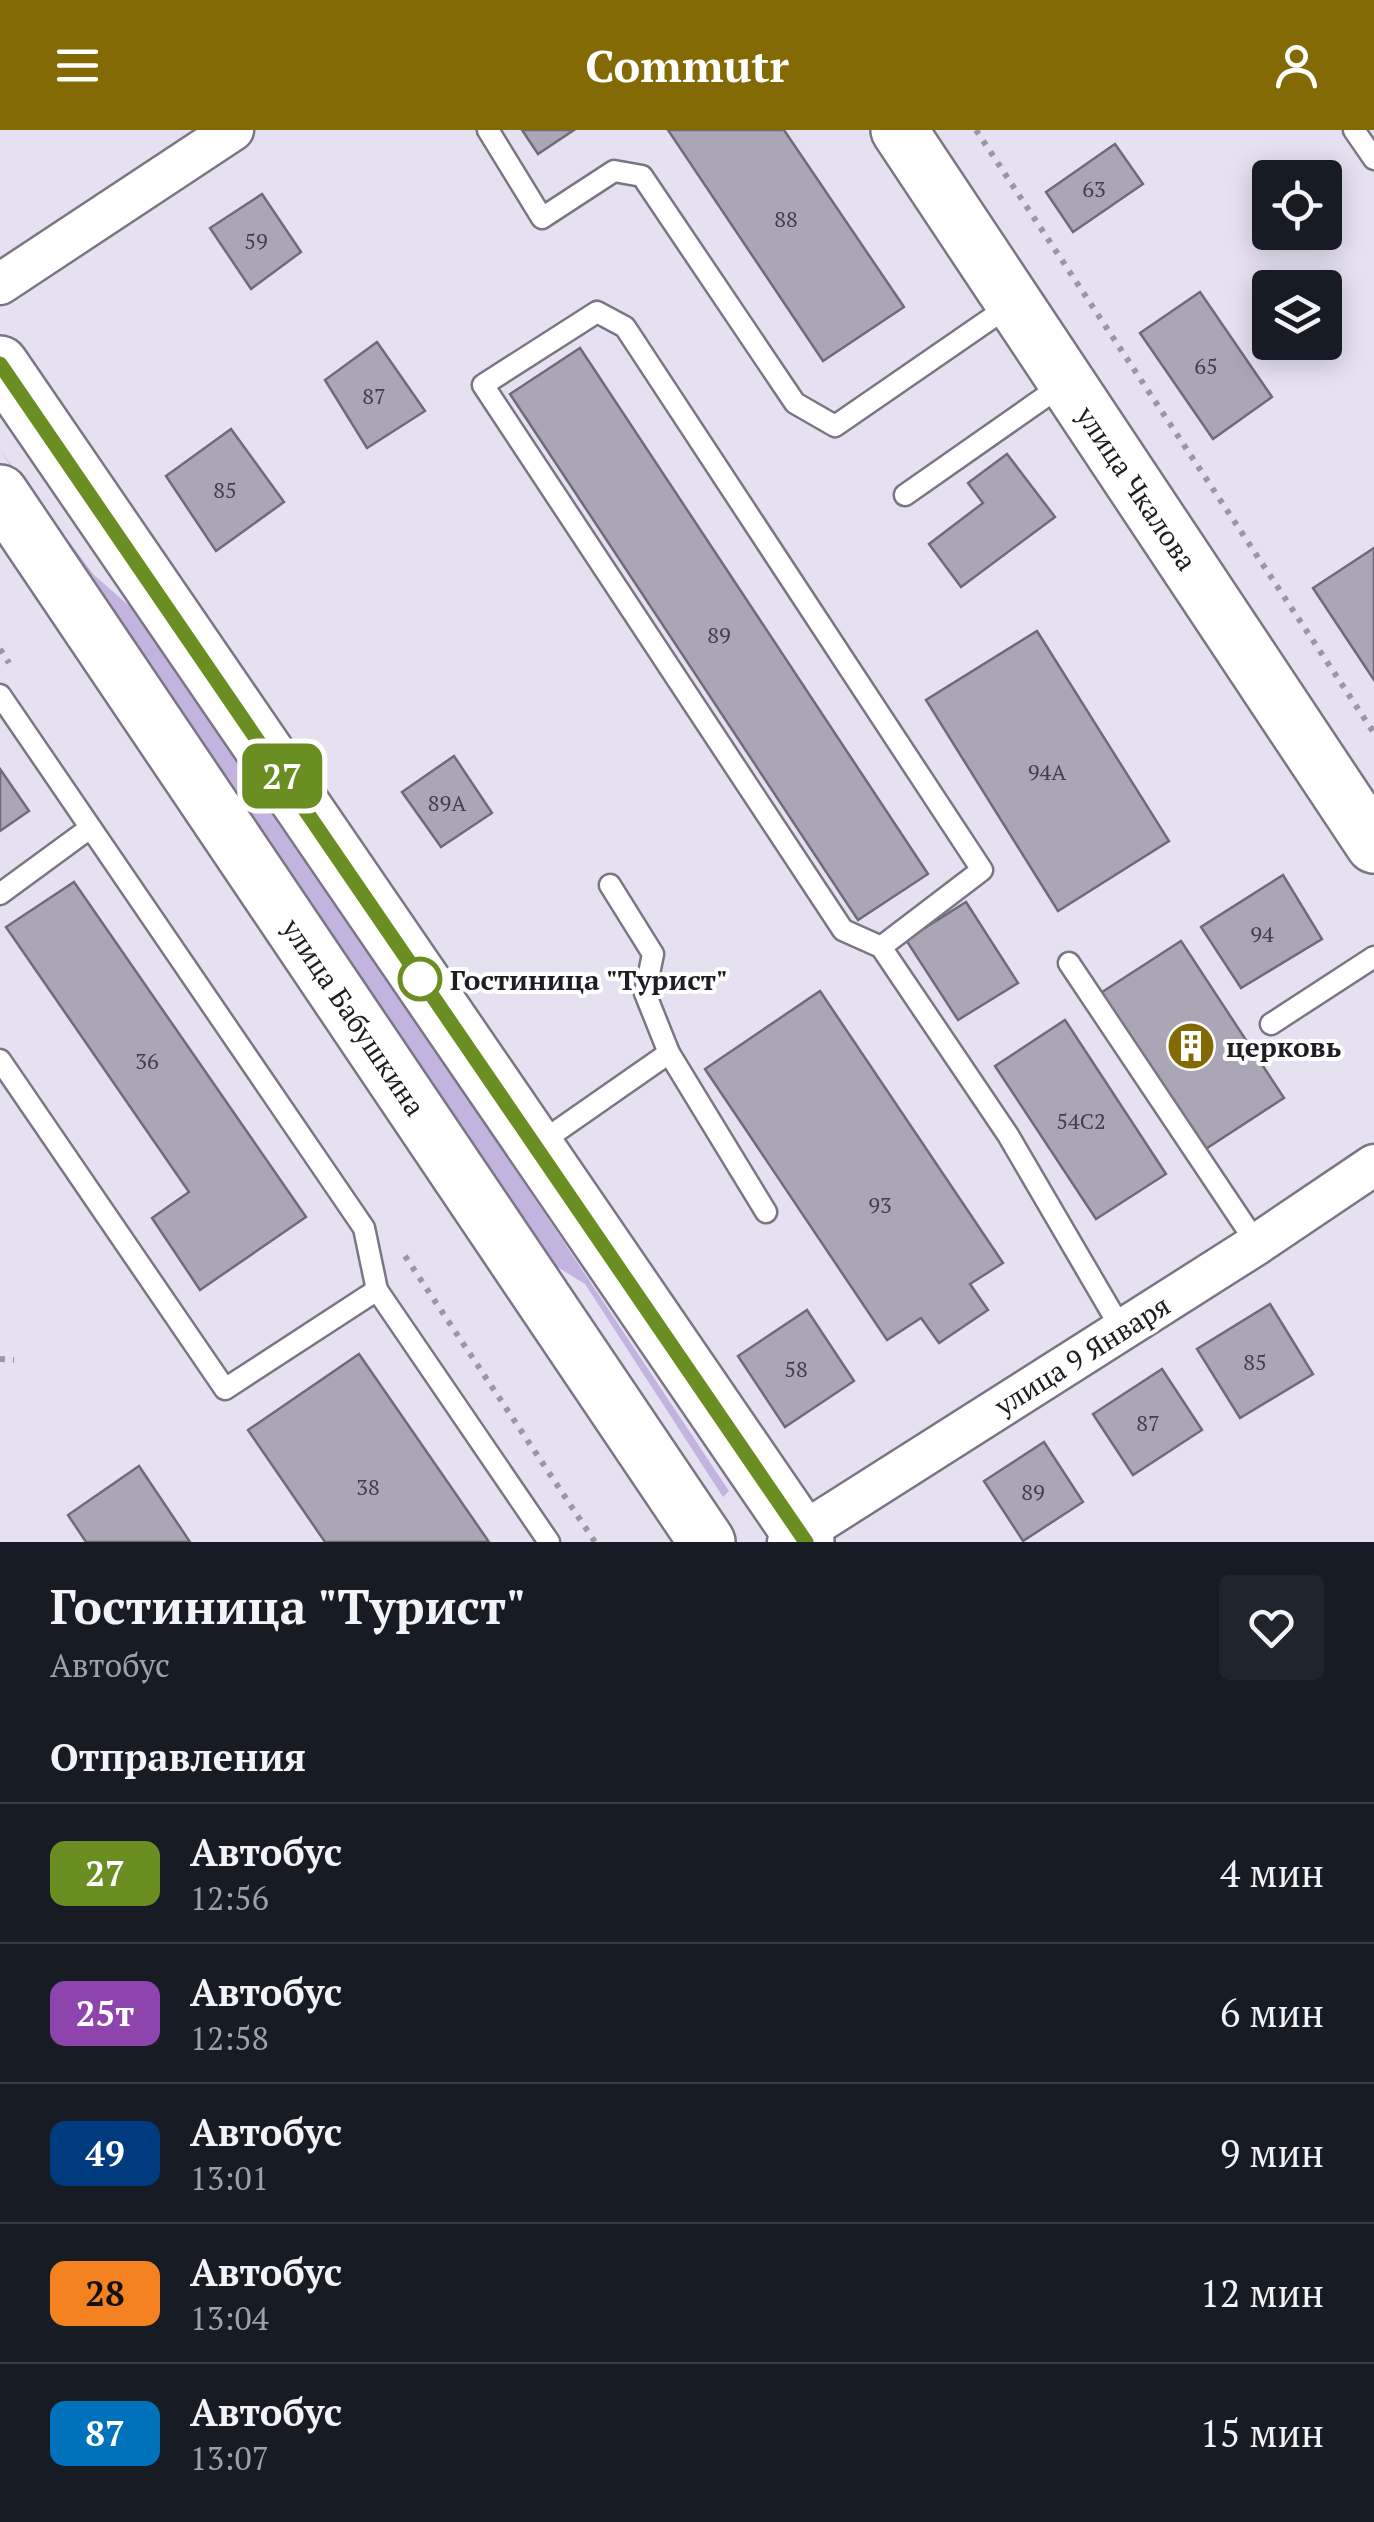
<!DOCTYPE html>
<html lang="ru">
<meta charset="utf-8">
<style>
:root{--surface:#171b24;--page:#20242c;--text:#f1f3f6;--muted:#9ea1a6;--line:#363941;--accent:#846a04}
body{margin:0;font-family:"PT Serif",serif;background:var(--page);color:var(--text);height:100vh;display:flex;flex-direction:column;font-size:38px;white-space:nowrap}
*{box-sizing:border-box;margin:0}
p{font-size:32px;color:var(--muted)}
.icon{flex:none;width:55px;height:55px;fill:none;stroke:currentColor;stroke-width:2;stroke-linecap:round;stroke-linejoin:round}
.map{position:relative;height:1412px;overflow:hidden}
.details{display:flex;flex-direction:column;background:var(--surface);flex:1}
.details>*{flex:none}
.badge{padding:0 20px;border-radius:15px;font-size:35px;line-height:65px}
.fabs{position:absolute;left:1252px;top:30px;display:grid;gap:20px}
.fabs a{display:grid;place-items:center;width:90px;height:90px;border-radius:10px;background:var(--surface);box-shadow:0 5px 25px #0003;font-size:50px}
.map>.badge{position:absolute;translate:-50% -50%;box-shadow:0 0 0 5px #fff}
h2{padding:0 50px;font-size:38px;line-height:90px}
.round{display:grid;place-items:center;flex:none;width:105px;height:105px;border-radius:10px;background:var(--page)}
.overview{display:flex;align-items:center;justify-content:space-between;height:170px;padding:0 50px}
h1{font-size:48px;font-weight:800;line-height:75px}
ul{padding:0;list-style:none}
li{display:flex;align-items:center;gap:30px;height:140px;padding:0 50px;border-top:2px solid var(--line)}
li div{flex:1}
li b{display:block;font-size:38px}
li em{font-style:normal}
li .badge{min-width:110px;font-weight:700;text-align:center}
header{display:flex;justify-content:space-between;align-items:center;height:130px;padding:0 50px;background:var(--accent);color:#fff;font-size:45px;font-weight:800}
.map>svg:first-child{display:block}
.grass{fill:#c3b3df}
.building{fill:#aba6b5;stroke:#706b79;stroke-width:2.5}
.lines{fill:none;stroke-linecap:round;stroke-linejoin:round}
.service-casing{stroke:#7b7684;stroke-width:25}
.minor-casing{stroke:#7b7684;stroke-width:45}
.secondary-casing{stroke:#7b7684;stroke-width:60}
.primary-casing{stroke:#7b7684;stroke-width:60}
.path{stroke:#9b97a2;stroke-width:6;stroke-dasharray:5 8;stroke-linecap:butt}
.service{stroke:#fff;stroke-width:20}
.minor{stroke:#fff;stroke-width:40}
.secondary{stroke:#fff;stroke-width:55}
.primary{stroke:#fff;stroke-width:55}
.line-casing{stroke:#fff;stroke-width:22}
.line{stroke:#6b8e23;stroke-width:15}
.stop-dot{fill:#fff;stroke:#6b8e23;stroke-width:5}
.labels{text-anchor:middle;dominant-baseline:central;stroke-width:8;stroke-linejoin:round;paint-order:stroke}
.number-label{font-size:22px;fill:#423f47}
.street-label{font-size:28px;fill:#1f1d22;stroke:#fff}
.stop-label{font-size:28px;font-weight:bold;fill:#1f1d22;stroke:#fff;text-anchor:start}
.poi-label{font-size:28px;font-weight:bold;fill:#1f1d22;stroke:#fff;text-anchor:start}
</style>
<header><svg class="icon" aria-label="menu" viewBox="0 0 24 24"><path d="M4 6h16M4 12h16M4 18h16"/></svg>Commutr<svg class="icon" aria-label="person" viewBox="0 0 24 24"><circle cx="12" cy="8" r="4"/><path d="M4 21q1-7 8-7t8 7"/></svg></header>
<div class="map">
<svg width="1374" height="1412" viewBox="0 0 1374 1412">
<rect width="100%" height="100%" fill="#e6e1f1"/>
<!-- grass -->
<path class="grass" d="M0,320L94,445L158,501L729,1361L723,1367L585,1154L541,1127Z"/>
<!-- building -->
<g class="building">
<path d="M522,0H574L538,24Z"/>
<path d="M668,0H784L904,177L823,231Z"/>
<path d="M1115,14L1143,54L1073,102L1046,62Z"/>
<path d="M262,64L301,122L251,159L210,98Z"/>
<path d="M1200,162L1272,267L1213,309L1140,203Z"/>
<path d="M377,212L425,281L367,318L325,250Z"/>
<path d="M580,218L928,744L858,790L510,264Z"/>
<path d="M231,299L284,372L216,421L166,346Z"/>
<path d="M1007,324L1055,387L961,457L929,414L983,373L968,353Z"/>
<path d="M1374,418V550L1313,458Z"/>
<path d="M1037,501L1169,711L1058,781L926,570Z"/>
<path d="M454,626L492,683L441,717L402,662Z"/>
<path d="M0,639L29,681L0,701Z"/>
<path d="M1283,745L1322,809L1241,858L1201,797Z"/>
<path d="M74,752L306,1087L200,1160L152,1088L189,1062L6,797Z"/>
<path d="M966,772L1018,853L958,890L906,810Z"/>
<path d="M1181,811L1284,968L1201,1022L1099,864Z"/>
<path d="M820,861L1003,1133L970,1154L988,1180L939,1213L921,1188L887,1210L705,939Z"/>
<path d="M1065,890L1166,1044L1096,1089L995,936Z"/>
<path d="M1270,1174L1313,1244L1240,1288L1197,1219Z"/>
<path d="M807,1180L854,1251L785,1297L738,1226Z"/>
<path d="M359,1224L489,1412H325L248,1300Z"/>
<path d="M1162,1239L1202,1300L1133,1345L1093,1284Z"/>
<path d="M1044,1312L1083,1372L1023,1411L984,1351Z"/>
<path d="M139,1336L190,1412H86L68,1385Z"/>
</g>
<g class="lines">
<!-- service casing -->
<g class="service-casing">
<g id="service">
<path d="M488,0L542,88L614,41L642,46L795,273L835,296L1012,174"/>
<path d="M1354,0L1374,29"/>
<path d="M905,365L1065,253"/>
<path d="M0,565L364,1098L377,1160"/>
<path d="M610,755L653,824L645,863L669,923L766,1082"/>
<path d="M0,764L90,698"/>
<path d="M881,817L982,740L625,197L597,182L483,255L843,800L881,817L1008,1005L1122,1200"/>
<path d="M1069,833L1257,1114"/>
<path d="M1271,894L1374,827"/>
<path d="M0,930L225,1259L377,1160L549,1412"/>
<path d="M537,1015L669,923"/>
</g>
</g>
<!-- minor casing -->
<g class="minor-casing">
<g id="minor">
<path d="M0,154L233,0"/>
<path d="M788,1412L1257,1114L1374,1035"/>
</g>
</g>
<!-- secondary casing -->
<g class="secondary-casing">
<path id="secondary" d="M899,0L1374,715"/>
</g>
<!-- primary casing -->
<g class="primary-casing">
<g id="primary">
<path d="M0,234L806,1412"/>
<path d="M0,363L707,1412"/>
</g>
</g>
<!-- path -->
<g class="path">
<path d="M976,0L1374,603"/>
<path d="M0,519L9,533"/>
<path d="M405,1126L595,1412"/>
<path d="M0,1229L14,1230"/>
</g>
<!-- service -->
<use href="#service" class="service"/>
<!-- minor -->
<use href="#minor" class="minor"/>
<!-- secondary -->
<use href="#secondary" class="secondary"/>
<!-- primary -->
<use href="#primary" class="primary"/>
</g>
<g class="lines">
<!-- line casing -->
<g class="line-casing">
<path id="line" d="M0,234L806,1412"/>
</g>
<!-- line -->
<use href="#line" class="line"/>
</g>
<!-- icons -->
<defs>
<g id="building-disc" transform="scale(2.5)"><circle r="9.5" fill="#846a04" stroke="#fff"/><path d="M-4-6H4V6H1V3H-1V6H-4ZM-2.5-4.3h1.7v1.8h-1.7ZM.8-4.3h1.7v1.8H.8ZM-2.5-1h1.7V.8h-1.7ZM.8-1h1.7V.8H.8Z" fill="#fff"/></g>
</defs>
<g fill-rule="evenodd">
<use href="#building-disc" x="1191" y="916"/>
</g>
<!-- markers -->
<circle class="stop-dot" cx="420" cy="849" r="20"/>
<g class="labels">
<!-- number labels -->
<g class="number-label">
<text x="1094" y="58">63</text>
<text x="786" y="88">88</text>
<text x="256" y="110">59</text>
<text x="1206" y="235">65</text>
<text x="374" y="265">87</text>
<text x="225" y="359">85</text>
<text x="719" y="504">89</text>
<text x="1047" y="641">94А</text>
<text x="447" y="672">89А</text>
<text x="1262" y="803">94</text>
<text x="147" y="930">36</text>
<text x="1081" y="990">54С2</text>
<text x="880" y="1074">93</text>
<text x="1255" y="1231">85</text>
<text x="796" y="1238">58</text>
<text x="1148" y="1292">87</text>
<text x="368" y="1356">38</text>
<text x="1033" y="1361">89</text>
</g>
<!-- street labels -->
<g class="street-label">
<text transform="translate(1137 358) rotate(56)">улица Чкалова</text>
<text transform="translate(354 887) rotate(56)">улица Бабушкина</text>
<text transform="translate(1082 1225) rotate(-32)">улица 9 Января</text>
</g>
<!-- stop labels -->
<g class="stop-label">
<text x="450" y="849">Гостиница "Турист"</text>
</g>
<!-- poi labels -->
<g class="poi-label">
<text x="1226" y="916">церковь</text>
</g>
</g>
</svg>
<div class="fabs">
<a><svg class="icon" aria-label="locate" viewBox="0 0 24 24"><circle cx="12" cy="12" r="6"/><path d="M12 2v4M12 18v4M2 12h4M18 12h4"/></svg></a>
<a><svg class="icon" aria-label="layers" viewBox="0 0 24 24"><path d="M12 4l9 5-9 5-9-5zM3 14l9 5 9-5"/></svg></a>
</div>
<b class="badge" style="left:282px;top:646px;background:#6b8e23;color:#fff">27</b>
</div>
<section class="details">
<div class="overview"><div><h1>Гостиница &quot;Турист&quot;</h1><p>Автобус</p></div><a class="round"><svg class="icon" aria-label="heart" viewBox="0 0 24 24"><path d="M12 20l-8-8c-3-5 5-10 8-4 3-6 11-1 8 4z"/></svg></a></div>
<h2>Отправления</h2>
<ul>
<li><span class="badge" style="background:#6b8e23;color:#fff">27</span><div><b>Автобус</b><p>12:56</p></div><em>4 мин</em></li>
<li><span class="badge" style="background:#8e44ad;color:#fff">25т</span><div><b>Автобус</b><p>12:58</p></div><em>6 мин</em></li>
<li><span class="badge" style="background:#003b80;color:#fff">49</span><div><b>Автобус</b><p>13:01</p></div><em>9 мин</em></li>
<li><span class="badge" style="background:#f58220;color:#111">28</span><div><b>Автобус</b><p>13:04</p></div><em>12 мин</em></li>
<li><span class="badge" style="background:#0072bc;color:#fff">87</span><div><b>Автобус</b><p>13:07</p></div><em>15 мин</em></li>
</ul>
</section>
